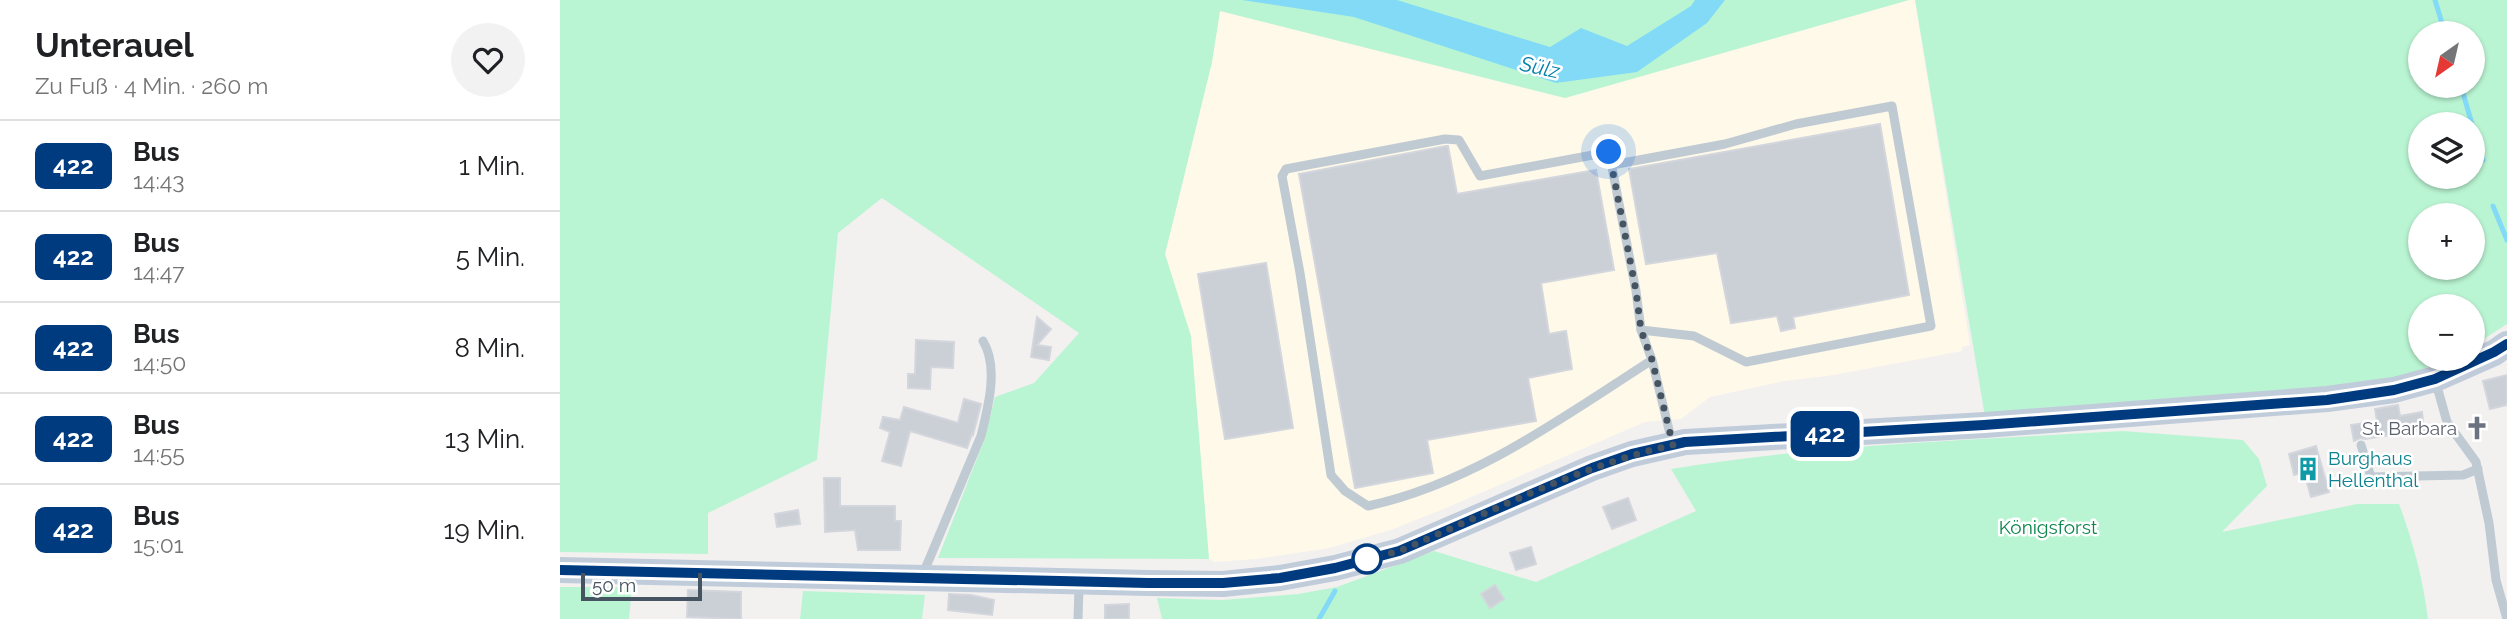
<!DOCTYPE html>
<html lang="de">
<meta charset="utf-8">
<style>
:root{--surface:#fff;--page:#f2f2f2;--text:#202124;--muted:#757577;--line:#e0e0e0}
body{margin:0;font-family:Raleway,sans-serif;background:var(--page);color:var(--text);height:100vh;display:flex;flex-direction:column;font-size:26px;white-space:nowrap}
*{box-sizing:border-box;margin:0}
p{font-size:23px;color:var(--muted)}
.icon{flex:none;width:38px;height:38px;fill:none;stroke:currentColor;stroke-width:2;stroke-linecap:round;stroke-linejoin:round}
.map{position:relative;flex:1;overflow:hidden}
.details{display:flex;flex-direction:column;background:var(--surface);width:560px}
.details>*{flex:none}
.badge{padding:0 14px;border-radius:10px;font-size:24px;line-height:46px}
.needle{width:46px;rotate:214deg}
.tools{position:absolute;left:1848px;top:21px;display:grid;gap:14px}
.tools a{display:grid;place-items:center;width:77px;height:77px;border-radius:50%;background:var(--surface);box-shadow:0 2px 5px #0004;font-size:35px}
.scale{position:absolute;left:21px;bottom:18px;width:121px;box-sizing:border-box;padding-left:7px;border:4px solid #465360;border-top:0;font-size:19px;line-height:24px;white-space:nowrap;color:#465360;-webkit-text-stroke:5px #fff;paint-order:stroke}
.you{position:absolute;width:35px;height:35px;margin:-18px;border:5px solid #fff;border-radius:50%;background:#1a73e8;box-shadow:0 0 0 10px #1a73e833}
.map>.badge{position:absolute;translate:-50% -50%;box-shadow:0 0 0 4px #fff}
.round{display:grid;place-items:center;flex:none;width:74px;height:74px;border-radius:37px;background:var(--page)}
.summary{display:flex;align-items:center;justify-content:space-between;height:119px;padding:0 35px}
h1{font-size:33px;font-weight:700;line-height:52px}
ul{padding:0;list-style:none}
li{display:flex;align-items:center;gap:21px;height:91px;padding:0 35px;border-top:2px solid var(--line)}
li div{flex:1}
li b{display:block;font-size:26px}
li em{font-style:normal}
li .badge{min-width:77px;font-weight:700;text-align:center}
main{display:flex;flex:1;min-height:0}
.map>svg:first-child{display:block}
.commercial{fill:#fef9e8}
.green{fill:#baf5d3;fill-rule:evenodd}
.water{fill:#82daf7}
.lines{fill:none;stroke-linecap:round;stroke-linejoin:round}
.stream{stroke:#82daf7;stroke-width:5}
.building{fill:#cbcfd6;stroke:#d3d6dc;stroke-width:2}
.service{stroke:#bfcad3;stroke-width:9}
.secondary{stroke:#c1ccdb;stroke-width:26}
.line-casing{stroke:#fff;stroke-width:16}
.line{stroke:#003b80;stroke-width:10}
.walk{stroke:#465360;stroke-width:7;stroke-dasharray:0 12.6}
.stop-dot{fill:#fff;stroke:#003b80;stroke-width:3.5}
.labels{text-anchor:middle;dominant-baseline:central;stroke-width:5;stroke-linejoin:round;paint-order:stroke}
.worship-label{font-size:19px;fill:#5b616d;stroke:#fff;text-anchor:end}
.culture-label{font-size:19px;fill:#0d838f;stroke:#fff;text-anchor:start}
.park-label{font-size:19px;fill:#0c864d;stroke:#fff}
.water-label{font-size:21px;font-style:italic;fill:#0280a8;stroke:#fff}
</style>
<main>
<section class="details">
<div class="summary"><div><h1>Unterauel</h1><p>Zu Fuß · 4 Min. · 260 m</p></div><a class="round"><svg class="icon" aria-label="heart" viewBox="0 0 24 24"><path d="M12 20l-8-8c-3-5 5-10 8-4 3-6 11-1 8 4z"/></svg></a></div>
<ul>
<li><span class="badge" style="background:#003b80;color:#fff">422</span><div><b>Bus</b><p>14:43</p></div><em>1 Min.</em></li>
<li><span class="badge" style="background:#003b80;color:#fff">422</span><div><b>Bus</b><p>14:47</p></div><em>5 Min.</em></li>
<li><span class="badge" style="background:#003b80;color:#fff">422</span><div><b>Bus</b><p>14:50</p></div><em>8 Min.</em></li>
<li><span class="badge" style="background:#003b80;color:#fff">422</span><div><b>Bus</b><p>14:55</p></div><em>13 Min.</em></li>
<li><span class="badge" style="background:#003b80;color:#fff">422</span><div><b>Bus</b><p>15:01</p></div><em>19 Min.</em></li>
</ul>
</section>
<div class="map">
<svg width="1947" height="619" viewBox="0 0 1947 619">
<rect width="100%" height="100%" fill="#f3f0f0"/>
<!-- commercial -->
<path class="commercial" d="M1349,0H1355L1410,345L1402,347V351L1274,375L1225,381L1150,397L1121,419L1085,422L886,508L833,529L770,548L697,559L655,562L649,559L640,469L605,254L652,62L660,11L1005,98Z"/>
<!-- green -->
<g class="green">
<path d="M0,0H1349L1005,98L660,11L652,62L605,254L631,336L649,559L378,558L425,438L435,397L474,383L519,333L322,198L278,233L257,460L148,513V554L0,552Z"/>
<path d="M1355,0H1947V324L1913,346V306H1860V359H1886L1834,382L1425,417ZM1860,33H1913V86H1860ZM1860,124H1913V177H1860ZM1860,215H1913V268H1860Z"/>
<path d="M1563,431L1683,440L1699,459L1707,486L1662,532L1797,504H1839C1853,541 1863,579 1868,619H602L597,598L662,600L738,594L777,587L874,551L976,582L1136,511L1111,469C1261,444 1412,440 1563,431Z"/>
<path d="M0,587H72L69,619H0Z"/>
<path d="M243,591L365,595L362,619H240Z"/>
</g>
<!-- water -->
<path class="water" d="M682,0H837L990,47L1021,28L1067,46L1131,6L1135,0H1165L1147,23L1077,72L996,83L794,17Z"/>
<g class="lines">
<!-- stream -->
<g class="stream">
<path d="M1875,0L1885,33"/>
<path d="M1901,86L1912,124"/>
<path d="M1913,126L1923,160"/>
<path d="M1933,206L1947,240"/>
<path d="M759,619L775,591"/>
</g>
</g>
<!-- building -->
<g class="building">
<path d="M1320,124L1349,295L1233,317L1235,328L1221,331L1217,316L1171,323L1157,253L1086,264L1069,169Z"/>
<path d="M886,146H888L897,194L1036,170L1054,270L981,283L989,334L1006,331L1012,369L968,378L976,421L867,440L873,473L795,488L739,174Z"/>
<path d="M706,263L733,428L665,439L638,274Z"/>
<path d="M477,317L491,329L477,345L491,347L489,360L471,357Z"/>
<path d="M356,340L394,342L393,368L371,367L370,389L348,388V374H355Z"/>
<path d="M1947,375V405L1930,409L1923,381Z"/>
<path d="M404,399L421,404L413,435L412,434L407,448L350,431L341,466L322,461L330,432L320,428L323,417L340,420L344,407L398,423Z"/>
<path d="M1838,405L1840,416L1862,412L1864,430L1805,439L1800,438L1794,441L1791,425L1817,421L1815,409Z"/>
<path d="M1756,446L1769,492L1751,497L1744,472L1734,475L1729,454Z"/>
<path d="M264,478H280V506H335V521H341L340,550H298L295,530L265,532Z"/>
<path d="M1068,498L1076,520L1052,529L1043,507Z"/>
<path d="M238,510L240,524L217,527L215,514Z"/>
<path d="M971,547L976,564L956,570L950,553Z"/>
<path d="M935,585L944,599L930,608L921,594Z"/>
<path d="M128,590L181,592V619L127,617Z"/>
<path d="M389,594L411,595L434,600L432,615L388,610Z"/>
<path d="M569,604V619H545V605Z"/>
</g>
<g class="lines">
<!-- service -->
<g class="service">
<path d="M1052,165L1165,144L1236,124L1332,106L1371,326L1186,362L1134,336L1081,330"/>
<path d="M1092,360C1003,417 914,483 808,506L785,491L771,475L740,273L722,176L726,169L885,139L899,140L920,176L1049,152L1076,291L1081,330L1092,360L1112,442"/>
<path d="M1876,383L1887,422L1916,462L1929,523L1936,580L1947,619"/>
<path d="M1801,445L1811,477L1903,475L1918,469"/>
<path d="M363,574L421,436C428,408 439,367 423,341"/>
<path d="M518,619L519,586"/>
</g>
<!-- secondary -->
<path class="secondary" d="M0,570L588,583L663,584L720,578L775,568L840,551L1032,468L1072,454L1125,442L1425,425L1767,399L1834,390L1875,379L1934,353L1947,344"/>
</g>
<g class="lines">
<!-- line casing -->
<g class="line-casing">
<path id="line" d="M0,570L588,583H663L720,578L775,568L839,551L1032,468L1072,454L1125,442L1424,425L1767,400L1834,390L1875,379L1934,352L1947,344"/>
</g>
<!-- line -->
<use href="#line" class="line"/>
<!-- walk -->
<path class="walk" d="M807,559L839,551C930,513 1017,466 1113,445L1092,360L1081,330L1076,291L1049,152"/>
</g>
<!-- icons -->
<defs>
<g id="church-bare" transform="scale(1.89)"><path d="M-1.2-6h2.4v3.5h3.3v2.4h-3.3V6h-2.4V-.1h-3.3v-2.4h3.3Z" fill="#6b7280" stroke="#fff" stroke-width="2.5" paint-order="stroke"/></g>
<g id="building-bare" transform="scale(1.89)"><path d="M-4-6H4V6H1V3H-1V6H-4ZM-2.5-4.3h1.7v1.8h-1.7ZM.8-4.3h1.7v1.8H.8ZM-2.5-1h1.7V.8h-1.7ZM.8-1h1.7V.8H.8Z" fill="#0f9aa8" stroke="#fff" stroke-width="2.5" paint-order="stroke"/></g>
</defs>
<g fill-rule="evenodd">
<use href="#church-bare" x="1917" y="428"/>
<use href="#building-bare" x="1748" y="469"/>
</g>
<!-- markers -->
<circle class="stop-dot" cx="807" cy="559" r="14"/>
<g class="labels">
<!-- worship labels -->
<g class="worship-label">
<text x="1897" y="428">St. Barbara</text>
</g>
<!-- culture labels -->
<g class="culture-label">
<text x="1768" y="458">Burghaus<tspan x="1768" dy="22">Hellenthal</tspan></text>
</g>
<!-- park labels -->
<g class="park-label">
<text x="1488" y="527">Königsforst</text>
</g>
<!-- water labels -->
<g class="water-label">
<text transform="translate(980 67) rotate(12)">Sülz</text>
</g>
</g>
</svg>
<div class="tools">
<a><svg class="needle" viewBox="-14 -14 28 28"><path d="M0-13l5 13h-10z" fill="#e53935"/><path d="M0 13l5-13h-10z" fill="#757577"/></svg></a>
<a><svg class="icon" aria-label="layers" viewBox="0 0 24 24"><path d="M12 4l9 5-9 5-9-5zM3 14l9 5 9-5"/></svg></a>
<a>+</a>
<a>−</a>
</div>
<div class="scale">50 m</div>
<div class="you" style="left:1049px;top:152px"></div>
<b class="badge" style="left:1265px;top:434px;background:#003b80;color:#fff">422</b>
</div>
</main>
